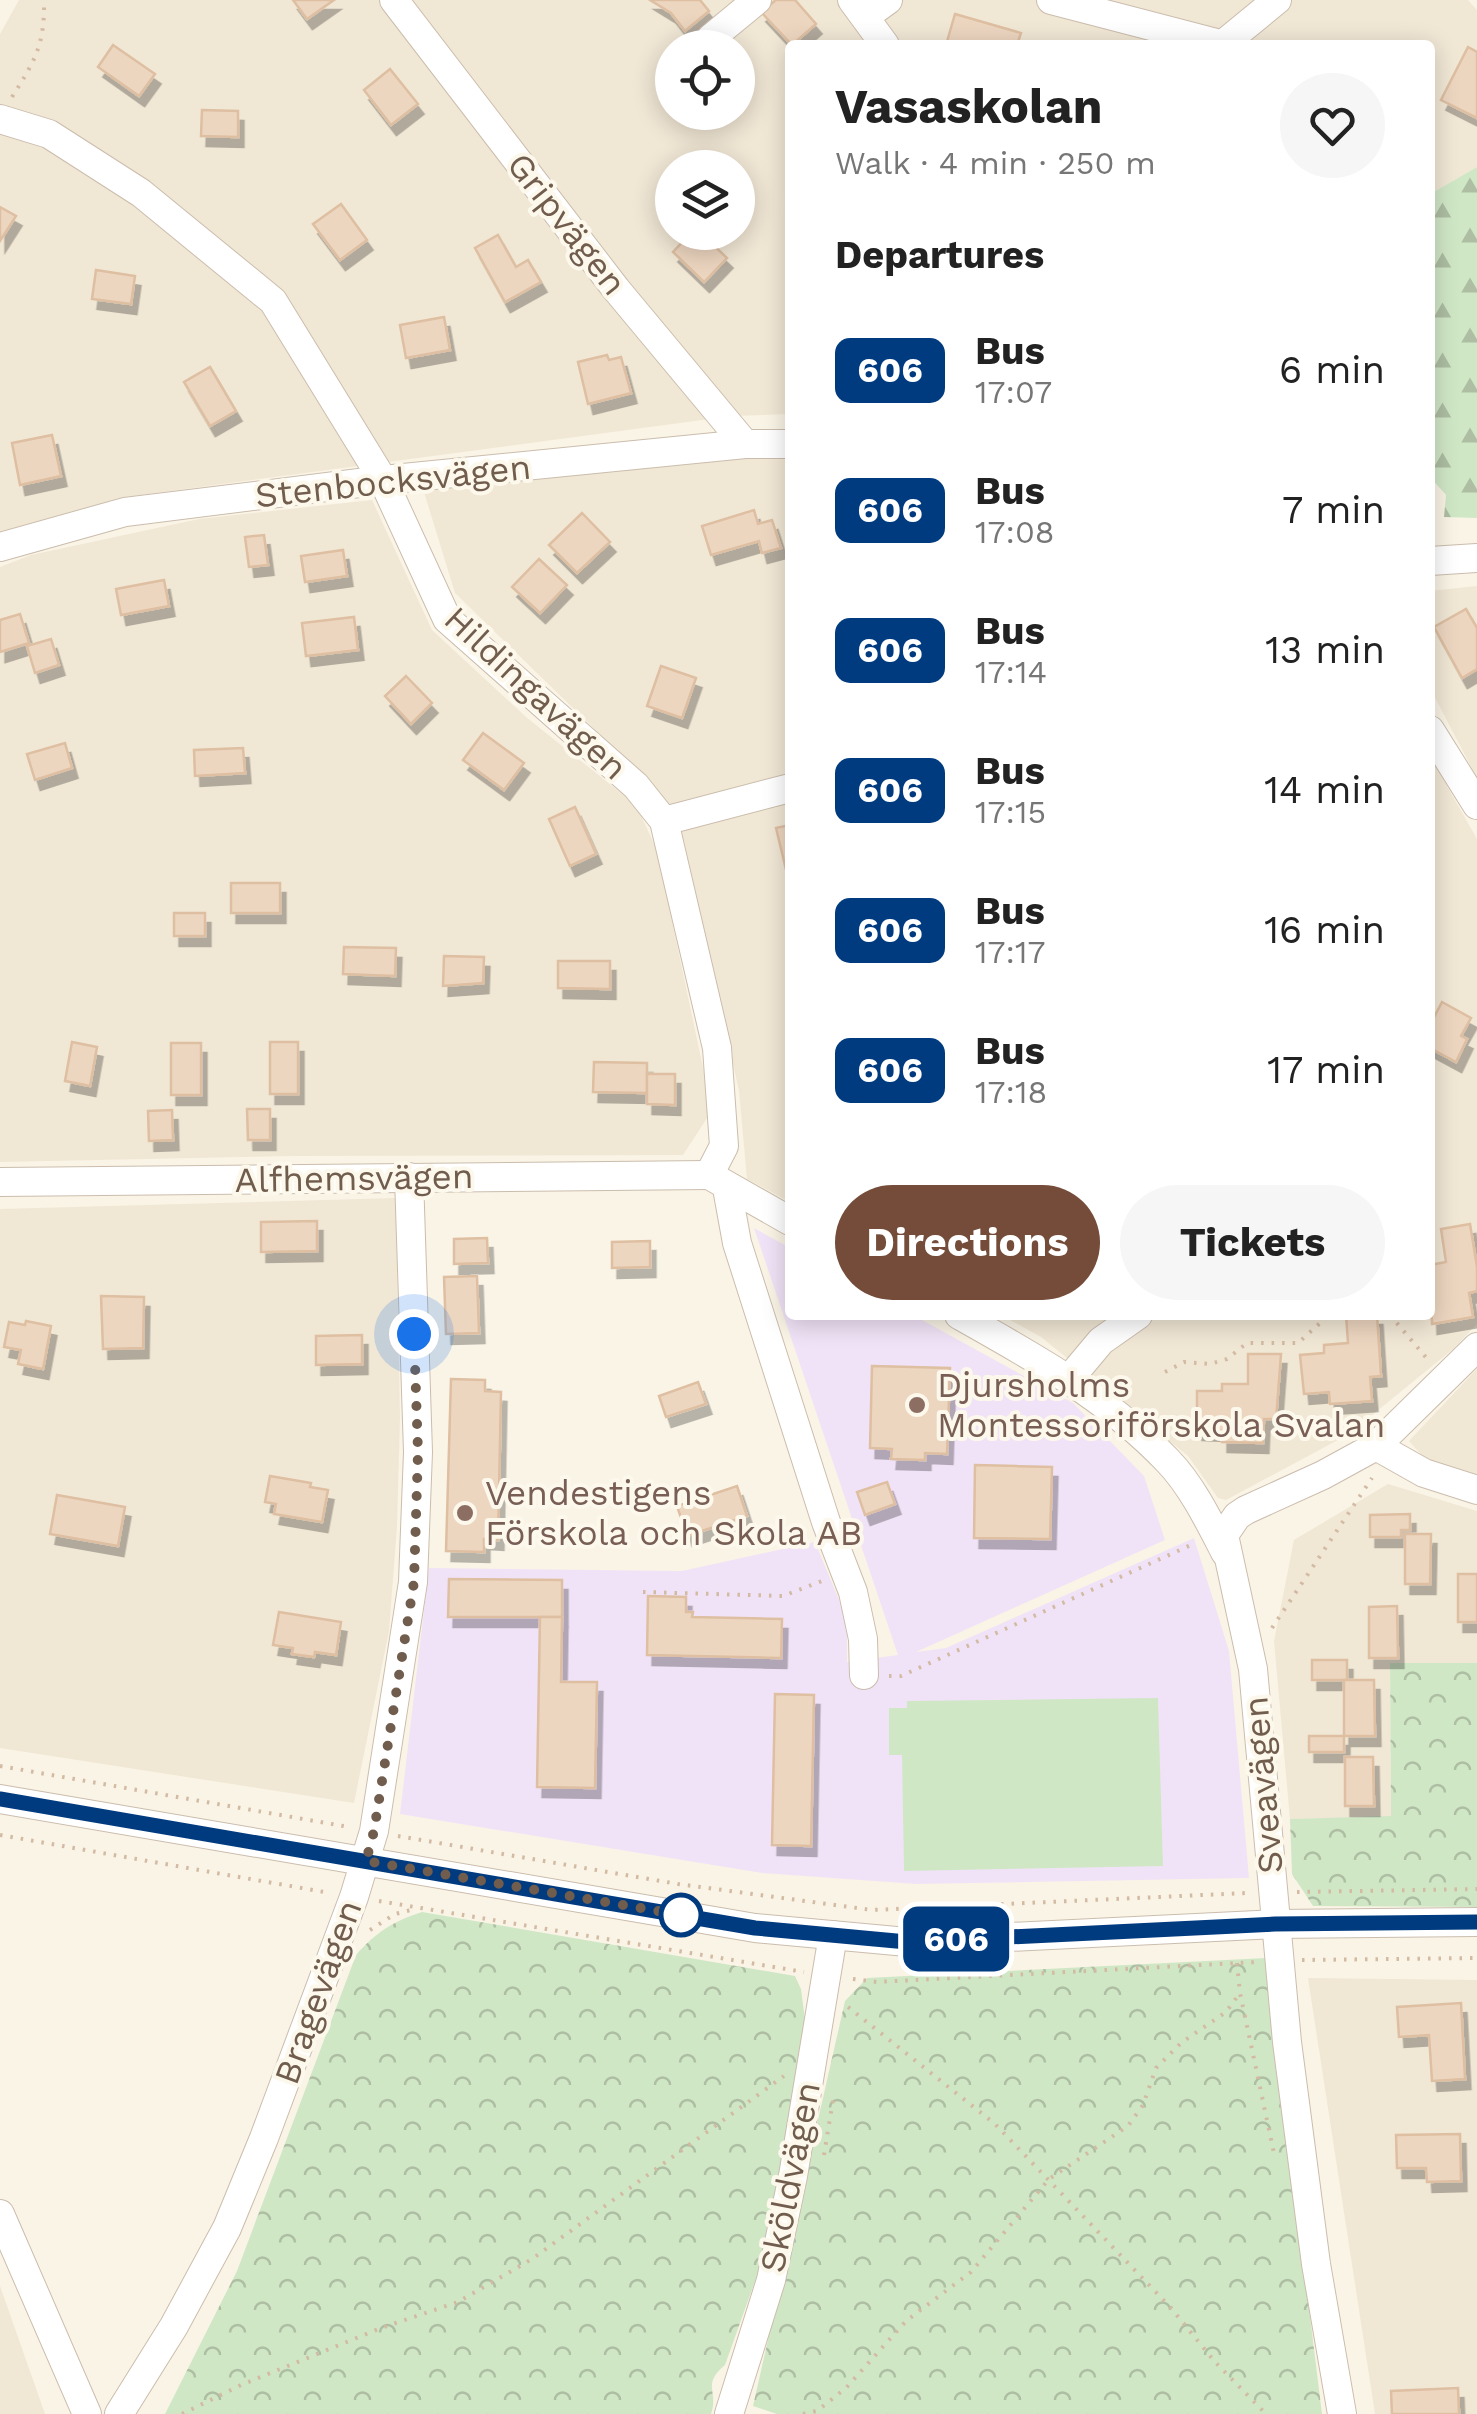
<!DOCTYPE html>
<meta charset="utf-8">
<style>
:root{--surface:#fff;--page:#f6f6f6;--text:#222;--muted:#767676;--accent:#744c39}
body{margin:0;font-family:"Work Sans",sans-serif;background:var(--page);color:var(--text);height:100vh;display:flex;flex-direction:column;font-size:38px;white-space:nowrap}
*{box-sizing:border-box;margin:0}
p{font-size:32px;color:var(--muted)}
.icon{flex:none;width:55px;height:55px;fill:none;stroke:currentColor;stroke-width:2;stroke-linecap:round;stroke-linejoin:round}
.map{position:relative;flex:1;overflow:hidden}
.panel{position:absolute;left:785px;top:40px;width:650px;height:1280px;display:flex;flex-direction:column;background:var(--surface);border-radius:10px;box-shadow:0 5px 25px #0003}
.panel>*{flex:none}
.badge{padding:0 20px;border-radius:15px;font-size:35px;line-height:65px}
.tools{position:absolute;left:655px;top:30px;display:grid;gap:20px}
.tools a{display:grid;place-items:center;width:100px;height:100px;border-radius:50%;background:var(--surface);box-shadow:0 5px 25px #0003;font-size:50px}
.you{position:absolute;width:50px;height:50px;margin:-25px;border:8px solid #fff;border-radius:50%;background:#1a73e8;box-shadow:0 0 0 15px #1a73e833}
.map>.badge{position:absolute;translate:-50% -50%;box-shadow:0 0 0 5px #fff}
h2{padding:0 50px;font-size:38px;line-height:90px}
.round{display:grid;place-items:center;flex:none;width:105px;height:105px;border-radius:52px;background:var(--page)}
.overview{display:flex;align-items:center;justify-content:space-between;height:170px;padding:0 50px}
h1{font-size:48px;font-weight:700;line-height:75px}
.primary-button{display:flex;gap:20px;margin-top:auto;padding:20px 50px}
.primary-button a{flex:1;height:115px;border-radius:60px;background:var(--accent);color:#fff;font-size:40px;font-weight:700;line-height:115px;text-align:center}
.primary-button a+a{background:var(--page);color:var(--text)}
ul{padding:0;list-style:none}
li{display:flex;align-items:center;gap:30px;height:140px;padding:0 50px}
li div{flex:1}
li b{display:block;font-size:38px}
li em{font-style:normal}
li .badge{min-width:110px;font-weight:700;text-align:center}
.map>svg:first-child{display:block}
.residential{fill:#f1e7d5;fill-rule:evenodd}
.education{fill:#f1e3f7}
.forest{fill:url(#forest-firs)}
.park{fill:url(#park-crowns)}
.pitch{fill:#d0e7c6}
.building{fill:#edd6c0;stroke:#debfa2;stroke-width:2.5;filter:url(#shadow)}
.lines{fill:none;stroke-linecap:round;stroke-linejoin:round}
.minor-casing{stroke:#cbbdad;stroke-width:30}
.path{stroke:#d2baa3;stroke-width:4;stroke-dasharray:2.5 8;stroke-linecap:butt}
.minor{stroke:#fff;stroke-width:28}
.line-casing{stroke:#fff;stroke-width:22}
.line{stroke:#003b80;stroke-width:15}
.walk{stroke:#715d4d;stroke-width:10;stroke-dasharray:0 18}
.education-dot{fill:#8d6e63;stroke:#fdf8ec;stroke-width:4}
.stop-dot{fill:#fff;stroke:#003b80;stroke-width:5}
.labels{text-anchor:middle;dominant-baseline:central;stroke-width:8;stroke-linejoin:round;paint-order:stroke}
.street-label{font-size:35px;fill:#715d4d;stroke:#fdf8ec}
.education-label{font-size:35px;fill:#785e54;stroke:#fdf8ec;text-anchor:start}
</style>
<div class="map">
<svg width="1477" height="2414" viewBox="0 0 1477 2414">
<defs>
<pattern id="forest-firs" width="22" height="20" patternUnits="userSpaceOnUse" patternTransform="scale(2.5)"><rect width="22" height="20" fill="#d0e7c6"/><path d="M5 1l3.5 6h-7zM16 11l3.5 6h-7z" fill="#adbea3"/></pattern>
<pattern id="park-crowns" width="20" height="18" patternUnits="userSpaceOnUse" patternTransform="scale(2.5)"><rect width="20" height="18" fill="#d0e7c6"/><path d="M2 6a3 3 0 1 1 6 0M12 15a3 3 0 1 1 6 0" fill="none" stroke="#adbea3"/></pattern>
<filter id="shadow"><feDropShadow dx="5.5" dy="10" stdDeviation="0" flood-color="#0004"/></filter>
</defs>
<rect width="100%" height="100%" fill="#faf4e6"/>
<!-- residential -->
<g class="residential">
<path d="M19,0H1468L1477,10V167L1430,194V45H790V414L732,416L118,498L0,536V34ZM672,48H738V112H672ZM672,168H738V232H672Z"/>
<path d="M732,458H790V1202L747,1179L739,1091L684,840L655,788L455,593L423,489Z"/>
<path d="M372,500L432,630L526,717L636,805L657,850L706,1082L709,1115L683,1155L292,1156L0,1162V567L31,555L199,519Z"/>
<path d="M1477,586V778L1430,688V591Z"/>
<path d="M1430,756L1477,839V1324L1453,1349L1349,1434L1226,1500L1218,1498L1188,1456L1041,1337L1001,1315H1430Z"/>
<path d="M396,1198L400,1418L397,1526L389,1631L354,1803L0,1748V1209Z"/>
<path d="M1477,1369V1477L1429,1463L1409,1441Z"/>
<path d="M1388,1484L1477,1511V1663H1390L1391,1817L1290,1819L1274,1641L1294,1540Z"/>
<path d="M1308,1978L1477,1980V2414H1375Z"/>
<path d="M0,2286L45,2414H0Z"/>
</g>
<!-- education -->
<path class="education" d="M754,1228L790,1248V1315H913L1073,1403L1144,1476L1165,1540L916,1652L946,1648L1194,1538L1229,1651L1249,1878L916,1884L762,1873L400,1814L429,1568L682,1571L815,1542L847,1619V1662L898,1655Z"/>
<!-- forest -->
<path class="forest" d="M1477,167V518L1444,517L1446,495L1430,477V194Z"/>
<!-- park -->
<g class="park">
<path d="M1390,1663H1477V1907L1313,1906L1292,1874L1290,1819L1391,1816Z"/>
<path d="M422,1912L795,1976L801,1989L806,2027L764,2256L725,2365C701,2385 719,2391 711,2414H165L237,2271L356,1955C376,1932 394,1921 422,1912Z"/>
<path d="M1266,1958L1322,2414H777L753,2406L845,2001L867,1978Z"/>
</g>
<!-- pitch -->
<path class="pitch" d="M1158,1698L1163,1866L904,1871L902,1755H889V1708H907V1701Z"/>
<!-- building -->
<g class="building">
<path d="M293,0H334L307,19Z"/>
<path d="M650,0H700L709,11L685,31L671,13Z"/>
<path d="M776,0H795L816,24L792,45L761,12Z"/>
<path d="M955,14L1021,33L1017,45H946Z"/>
<path d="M113,45L155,74L139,96L98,67Z"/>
<path d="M1468,47L1477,52V118L1441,100Z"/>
<path d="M390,69L418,104L391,125L364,90Z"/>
<path d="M202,110L238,111V137L201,136Z"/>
<path d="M341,204L367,240L340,260L313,224Z"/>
<path d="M0,207L16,216L0,241Z"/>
<path d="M692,232H713L707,239L727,258L704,282L673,252Z"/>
<path d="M498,235L516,267L528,260L541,282L505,302L475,248Z"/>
<path d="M96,270L135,276L131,304L92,299Z"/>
<path d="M444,317L450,350L406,358L400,325Z"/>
<path d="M607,355L609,360L621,357L631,393L588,404L578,362Z"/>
<path d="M210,367L236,411L210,426L184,382Z"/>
<path d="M52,435L61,476L20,485L12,443Z"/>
<path d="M754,510L758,524L772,520L781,548L762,553L759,541L711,555L702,526Z"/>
<path d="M582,513L610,542L577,573L549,545Z"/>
<path d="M264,535L268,565L249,567L245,537Z"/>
<path d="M343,550L347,576L305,582L301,556Z"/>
<path d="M539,559L567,585L540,613L512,587Z"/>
<path d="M164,580L169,606L121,615L116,589Z"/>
<path d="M1466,609L1477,628V669L1462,678L1434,627Z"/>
<path d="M20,614L29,643L0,652V620Z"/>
<path d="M354,617L358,650L306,656L302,623Z"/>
<path d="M51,639L59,665L35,673L27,646Z"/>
<path d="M661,666L696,678L682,718L647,706Z"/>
<path d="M406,676L432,703L411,724L385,696Z"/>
<path d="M483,733L524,763L504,790L463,760Z"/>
<path d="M65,743L72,768L35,780L27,754Z"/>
<path d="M243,748L245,773L195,776L194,750Z"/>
<path d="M575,807L596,854L570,866L549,819Z"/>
<path d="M790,825V886L776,828Z"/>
<rect x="231" y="883" width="49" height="30"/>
<rect x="174" y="913" width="31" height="23"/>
<path d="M344,947L396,948L395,976L343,974Z"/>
<path d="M444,956L484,957L483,983L443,986Z"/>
<path d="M558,961H610V989L558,988Z"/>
<path d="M1442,1002L1471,1018L1461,1036L1467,1039L1456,1062L1430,1048V1025Z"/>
<path d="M72,1042L97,1047L90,1086L65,1081Z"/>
<rect x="270" y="1042" width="28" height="52"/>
<rect x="171" y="1043" width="30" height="52"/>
<path d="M594,1062L647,1063V1093L593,1092Z"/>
<path d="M647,1074H675V1105L647,1104Z"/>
<path d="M247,1109H270V1140H248Z"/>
<path d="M172,1110L173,1140L149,1141L148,1111Z"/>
<path d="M317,1221V1251L261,1252V1222Z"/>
<path d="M1470,1224L1477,1267V1291L1469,1293L1473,1317L1432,1324L1430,1265L1446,1262L1441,1229Z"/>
<path d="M487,1238L488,1263L454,1264V1239Z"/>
<path d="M650,1241V1267L612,1268V1242Z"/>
<path d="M477,1276L479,1333L446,1334L444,1277Z"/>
<path d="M101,1296L144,1297L143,1348L103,1349Z"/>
<path d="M1346,1315H1377L1381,1376L1370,1377L1372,1401L1330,1404L1329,1392L1304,1394L1300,1355L1324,1353V1345L1348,1343Z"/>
<path d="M26,1321L51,1326L43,1369L18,1364L21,1350L4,1347L9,1322L25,1325Z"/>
<path d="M362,1335V1364L316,1365V1336Z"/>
<path d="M1248,1354H1281L1276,1419H1264L1263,1443L1222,1442V1431L1197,1430V1391H1222V1384H1248Z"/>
<path d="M872,1366L950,1368L947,1454L925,1453V1460L891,1459L892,1449L870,1448Z"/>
<path d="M451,1379L485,1380V1391L501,1392L498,1540L484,1539V1552L446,1551Z"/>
<path d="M698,1382L706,1404L666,1417L659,1396Z"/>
<path d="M975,1465L1052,1467L1050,1539L974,1538Z"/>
<path d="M270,1476L311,1483L310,1487L328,1490L322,1522L274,1514L276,1504L265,1502Z"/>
<path d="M887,1482L895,1504L865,1515L857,1492Z"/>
<path d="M737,1486L747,1516L687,1536L677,1506Z"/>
<path d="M57,1495L125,1507L118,1546L50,1534Z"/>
<path d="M1410,1514V1530H1401V1537H1370V1515Z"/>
<path d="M1405,1534H1431L1430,1584H1405Z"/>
<rect x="1458" y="1574" width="19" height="48"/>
<path d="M449,1579L562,1580V1617H448Z"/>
<path d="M648,1596L686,1597V1612H693L692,1617L782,1619L781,1658L647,1655Z"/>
<path d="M1397,1606L1398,1658H1369V1607Z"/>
<path d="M279,1612L341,1622L336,1655L315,1652L314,1657L292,1654L293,1648L273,1645Z"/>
<path d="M540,1617H562L561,1682H597L595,1788L537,1787Z"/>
<rect x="1312" y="1660" width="35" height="20"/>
<path d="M1344,1680H1374L1375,1736H1344Z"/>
<path d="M775,1694L814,1695L811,1846L772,1845Z"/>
<rect x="1309" y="1736" width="35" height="16"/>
<path d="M1345,1757H1373L1374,1806H1345Z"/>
<path d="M1461,2003L1465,2079L1432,2081L1429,2035L1399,2037L1397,2007Z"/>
<path d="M1460,2134L1461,2181L1427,2182L1426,2168H1397L1396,2135Z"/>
<path d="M1458,2388L1459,2414H1392L1391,2391Z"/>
</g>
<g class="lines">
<!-- minor casing -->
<g class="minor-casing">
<g id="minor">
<path d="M394,0L616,289L745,444"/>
<path d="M852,0L885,45"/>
<path d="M1051,0L1224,45"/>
<path d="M866,16L888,0"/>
<path d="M711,38L757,0"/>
<path d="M1222,45L1277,0"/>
<path d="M0,119L49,134L141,193L273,301L383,480L447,619L636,786L664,821L717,1048L724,1146L709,1175L790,1221"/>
<path d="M0,547L125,512L383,480L745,444H790"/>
<path d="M1430,561L1477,558"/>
<path d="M1430,730L1477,805"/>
<path d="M664,821L790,788"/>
<path d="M0,1182L709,1175"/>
<path d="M727,1188L737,1243L826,1522L853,1592L863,1639L864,1675"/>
<path d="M959,1315C1034,1357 1108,1398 1168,1461C1192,1486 1209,1521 1225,1552"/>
<path d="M1070,1378L1101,1341L1138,1315"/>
<path d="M1376,1446L1424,1473L1477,1490"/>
<path d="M0,1799L755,1928L907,1942L1275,1924L1477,1922"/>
<path d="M0,2214L87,2414"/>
<path d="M119,2414L174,2326L227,2228L264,2138L354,1897L374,1831L413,1582L418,1452L409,1177"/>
<path d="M729,2414L771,2280L793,2176L833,1935"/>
<path d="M1342,2414L1316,2264L1287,2042L1253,1669L1224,1535L1237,1516L1246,1510L1323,1475L1376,1446L1477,1347"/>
</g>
</g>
<!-- path -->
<g class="path">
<path d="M12,97C35,61 45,44 44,0"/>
<path d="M1390,1315L1429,1361"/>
<path d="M1165,1372L1184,1362L1210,1364L1227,1359L1247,1343H1298L1329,1315"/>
<path d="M643,1592L783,1596L822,1581"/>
<path d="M1272,1628L1372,1478"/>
<path d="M889,1676H901L1191,1545"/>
<path d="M0,1766L349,1827"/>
<path d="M0,1835L330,1893"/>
<path d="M398,1836L678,1884L872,1910L1247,1893"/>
<path d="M1297,1892L1477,1889"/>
<path d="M379,1901L804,1972"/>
<path d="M370,1930L395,1914L415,1909"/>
<path d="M1302,1960L1477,1958"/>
<path d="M1237,1963L1240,1993L1275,2158"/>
<path d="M853,1979L877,1982L1257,1962"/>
<path d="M848,2007L995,2124L1171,2308L1215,2362L1266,2414"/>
<path d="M824,2155L833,2100"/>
<path d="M182,2414L241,2385L381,2328L458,2302L532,2259L784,2076"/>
<path d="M803,2414L817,2411L846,2388L906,2321L971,2272L1049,2179L1128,2126L1143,2105L1156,2068L1181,2043L1226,2012L1240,1993"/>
</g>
<!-- minor -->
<use href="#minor" class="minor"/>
</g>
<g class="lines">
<!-- line casing -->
<g class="line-casing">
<path id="line" d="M0,1799L755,1928L907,1942L1275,1924L1477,1922"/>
</g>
<!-- line -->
<use href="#line" class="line"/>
<!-- walk -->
<path class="walk" d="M414,1334L418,1452L414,1582L374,1831L366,1861L681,1915"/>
</g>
<!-- markers -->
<g class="education-dot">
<circle cx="917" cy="1405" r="10"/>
<circle cx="465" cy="1513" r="10"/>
</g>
<circle class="stop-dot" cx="681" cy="1915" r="20"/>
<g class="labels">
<!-- street labels -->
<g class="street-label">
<text transform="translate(567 224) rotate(52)">Gripvägen</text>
<text transform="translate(393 481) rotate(-6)">Stenbocksvägen</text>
<text transform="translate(536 693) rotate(43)">Hildingavägen</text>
<text transform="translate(354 1178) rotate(-1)">Alfhemsvägen</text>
<text transform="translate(1263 1785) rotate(-95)">Sveavägen</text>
<text transform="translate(318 1992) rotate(-70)">Bragevägen</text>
<text transform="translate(790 2177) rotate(-79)">Sköldvägen</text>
</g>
<!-- education labels -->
<g class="education-label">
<text x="937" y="1385">Djursholms<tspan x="937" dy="40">Montessoriförskola Svalan</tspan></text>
<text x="485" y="1493">Vendestigens<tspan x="485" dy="40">Förskola och Skola AB</tspan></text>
</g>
</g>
</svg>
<div class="tools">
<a><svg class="icon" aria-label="locate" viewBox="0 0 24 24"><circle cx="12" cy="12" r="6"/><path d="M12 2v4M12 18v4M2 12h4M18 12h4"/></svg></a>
<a><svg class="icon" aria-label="layers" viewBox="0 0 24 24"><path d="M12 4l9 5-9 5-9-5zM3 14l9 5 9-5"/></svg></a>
</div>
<div class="you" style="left:414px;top:1334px"></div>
<b class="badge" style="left:956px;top:1939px;background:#003b80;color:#fff">606</b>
<section class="panel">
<div class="overview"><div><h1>Vasaskolan</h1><p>Walk · 4 min · 250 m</p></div><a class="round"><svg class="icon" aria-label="heart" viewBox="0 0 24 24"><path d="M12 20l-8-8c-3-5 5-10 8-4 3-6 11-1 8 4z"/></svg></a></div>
<h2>Departures</h2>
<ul>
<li><span class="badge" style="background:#003b80;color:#fff">606</span><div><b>Bus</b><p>17:07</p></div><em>6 min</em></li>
<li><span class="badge" style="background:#003b80;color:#fff">606</span><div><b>Bus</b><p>17:08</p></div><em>7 min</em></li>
<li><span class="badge" style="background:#003b80;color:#fff">606</span><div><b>Bus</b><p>17:14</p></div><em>13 min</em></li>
<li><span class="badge" style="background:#003b80;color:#fff">606</span><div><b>Bus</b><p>17:15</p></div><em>14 min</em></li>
<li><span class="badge" style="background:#003b80;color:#fff">606</span><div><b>Bus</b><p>17:17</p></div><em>16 min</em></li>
<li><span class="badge" style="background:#003b80;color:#fff">606</span><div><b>Bus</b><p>17:18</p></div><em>17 min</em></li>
</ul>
<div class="primary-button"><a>Directions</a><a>Tickets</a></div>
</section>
</div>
